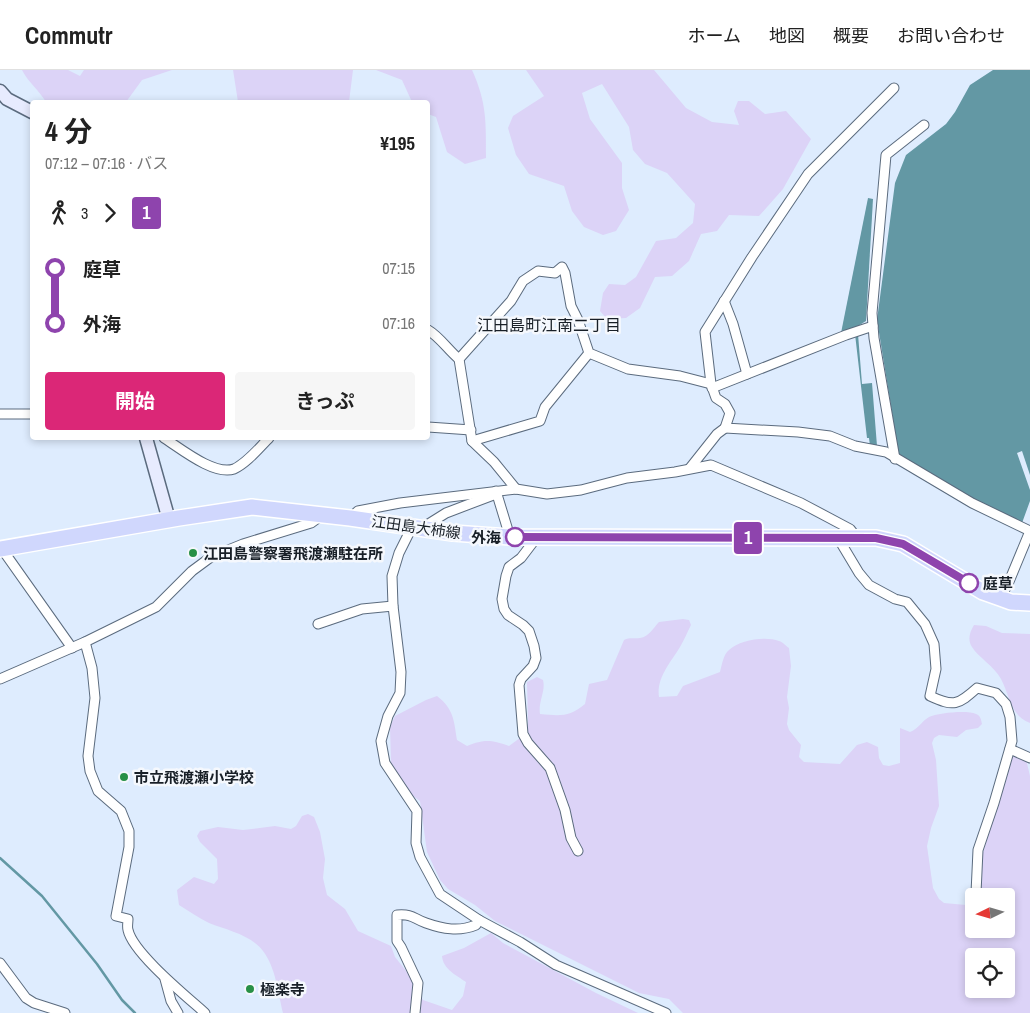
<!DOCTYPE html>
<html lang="ja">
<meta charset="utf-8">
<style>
:root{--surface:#fff;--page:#f6f6f6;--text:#222;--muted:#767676;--line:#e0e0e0;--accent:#db2777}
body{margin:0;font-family:"Archivo Narrow","Noto Sans JP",sans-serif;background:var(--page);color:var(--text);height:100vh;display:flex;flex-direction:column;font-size:19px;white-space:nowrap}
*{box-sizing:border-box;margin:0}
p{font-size:16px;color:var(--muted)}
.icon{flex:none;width:28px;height:28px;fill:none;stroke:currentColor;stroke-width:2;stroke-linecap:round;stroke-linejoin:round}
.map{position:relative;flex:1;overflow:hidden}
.panel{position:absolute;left:30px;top:30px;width:400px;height:340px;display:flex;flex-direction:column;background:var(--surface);border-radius:5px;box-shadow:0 2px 8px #0003}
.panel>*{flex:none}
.badge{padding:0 10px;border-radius:4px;font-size:18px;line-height:32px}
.needle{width:32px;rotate:265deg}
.controls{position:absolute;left:965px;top:818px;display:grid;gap:10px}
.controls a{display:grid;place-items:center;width:50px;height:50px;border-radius:5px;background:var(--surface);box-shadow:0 2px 8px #0003;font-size:25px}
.map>.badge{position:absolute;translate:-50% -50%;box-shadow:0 0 0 2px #fff}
.legs{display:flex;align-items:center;gap:8px;height:55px;padding:0 15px;font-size:16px}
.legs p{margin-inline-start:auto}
.summary{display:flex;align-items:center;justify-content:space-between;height:85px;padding:0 15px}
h1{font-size:28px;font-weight:700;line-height:38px}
.action{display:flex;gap:10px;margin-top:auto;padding:10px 15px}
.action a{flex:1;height:58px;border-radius:5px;background:var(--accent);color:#fff;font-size:20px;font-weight:700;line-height:58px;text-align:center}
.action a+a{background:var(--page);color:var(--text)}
ul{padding:0 15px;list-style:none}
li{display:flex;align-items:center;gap:18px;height:55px;font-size:19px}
li i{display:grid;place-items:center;width:8px;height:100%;margin:0 6px;background:currentColor}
li i::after{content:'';width:12px;height:12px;margin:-6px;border:4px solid;border-radius:50%;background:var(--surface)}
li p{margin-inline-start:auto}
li:first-child i{background:linear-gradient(#0000 50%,currentColor 0)}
li:last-child i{background:linear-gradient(currentColor 50%,#0000 0)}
header{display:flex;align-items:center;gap:30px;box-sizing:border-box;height:70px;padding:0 25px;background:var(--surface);border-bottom:1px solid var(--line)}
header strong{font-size:24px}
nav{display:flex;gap:28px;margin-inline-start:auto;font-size:18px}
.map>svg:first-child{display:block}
.green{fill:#dcd3f7;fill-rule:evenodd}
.water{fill:#6398a4}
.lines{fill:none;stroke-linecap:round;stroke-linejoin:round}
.stream{stroke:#6398a4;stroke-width:2.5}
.minor-casing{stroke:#5b6b7e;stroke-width:11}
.secondary-casing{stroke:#5b6b7e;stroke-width:15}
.primary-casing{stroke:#fff;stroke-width:18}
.minor{stroke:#fff;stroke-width:9}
.secondary{stroke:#e7ebfe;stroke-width:12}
.primary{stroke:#d0d7fd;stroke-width:15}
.line-1-casing{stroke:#fff;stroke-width:11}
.line-1{stroke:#8e44ad;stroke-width:8}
.stop-1-dot{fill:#fff;stroke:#8e44ad;stroke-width:2.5}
.poi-dot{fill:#289046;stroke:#f5f8fd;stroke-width:2}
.labels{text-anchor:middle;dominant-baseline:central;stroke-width:5;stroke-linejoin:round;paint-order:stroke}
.street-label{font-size:15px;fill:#181f27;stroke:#f5f8fd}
.stop-label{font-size:15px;font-weight:bold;fill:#181f27;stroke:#f5f8fd;text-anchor:end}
.poi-label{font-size:15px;font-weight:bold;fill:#181f27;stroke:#f5f8fd;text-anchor:start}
.neighbourhood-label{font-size:16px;fill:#181f27;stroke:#f5f8fd}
</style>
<header>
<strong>Commutr</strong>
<nav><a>ホーム</a><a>地図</a><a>概要</a><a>お問い合わせ</a></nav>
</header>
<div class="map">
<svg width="1030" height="943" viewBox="0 0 1030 943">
<rect width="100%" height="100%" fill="#deecfe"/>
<!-- green -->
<g class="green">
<path d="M22,0H68L80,6L84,0H172L142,10L126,32H46C39,20 28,12 22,0Z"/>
<path d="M233,0H353L349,32H238Z"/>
<path d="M376,0H472C487,33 486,53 486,88L465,94L447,82L436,47L428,44V32H412L402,10Z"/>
<path d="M526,0H654L686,38L712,52L739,55L734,41L738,31H749L765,44L786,41L811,69L783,119L759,146L729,145L717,161L701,164L689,191L672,206L655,207L640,238L626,248L607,249L600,241L603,223L609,214L625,215L636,207L656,171L676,168L693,153L695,134L667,103L645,94L633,80L629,57L602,14L582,23L590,49L622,93V118L629,140L616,161L603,165L584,157L572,141L564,116L529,104L516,85L508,58L513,46L544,26Z"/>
<path d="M683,549L689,550L691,555C687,563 684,570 680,577C671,592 656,608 659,627L677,626L683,616L720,602C722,595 723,585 729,580C740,570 765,566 779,571C783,572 786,576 789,578L791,596L787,627L789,638L787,654L789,660L801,675L799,687L804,692L840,694L857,675L867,672L878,677L879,688L883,695L889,696L900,693V658L910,662C918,659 922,651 929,647C938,643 967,640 976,644C981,646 981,650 982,654L978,658L966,660L957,667L939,665L934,668L932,673L936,690L939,736L931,758L927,776L933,818L939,829L944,833L966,835L974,831V859H1006V826H979L981,818L982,786L1011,686L1026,689L1030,706V943H683L669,929L639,923L495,851L475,835L448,819L440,810L427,782L420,731L405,720L391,693L390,657L395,646L426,630L437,626C454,639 454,651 457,670L467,676C485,669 491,670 509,676L524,665L528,653L527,612L537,607L543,610C546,621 538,632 540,644C561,646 569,647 585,634L589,614L607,610L624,570C630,567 634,569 640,568C649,567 654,557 659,552ZM974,886H1006V919H974Z"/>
<path d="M974,555L986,556L1002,563L1030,564V653C1010,645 1010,626 1001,609C994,596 978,587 972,577C967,569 970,562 974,555Z"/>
<path d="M308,744L314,747L320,762L325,789L323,808L327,825L345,839L358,861L391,876L395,887L411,907L423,930L452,940L463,926L466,912C456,905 443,899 442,886L464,878L491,863L503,873L596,923L638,943H283C278,923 276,898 263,881C251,865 227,860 209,853C199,848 189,841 179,835L177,820L194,807L214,814L218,809L217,789L200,772L197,766L200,761L218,757L243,760L275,756L291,759L296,756L302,746Z"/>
</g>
<!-- water -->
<g class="water">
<path d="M993,0H1030V405L1022,381L1017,383L1030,420V431L1022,453L973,429L899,386L877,250L895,113L906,85L946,54L955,42L970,15Z"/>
<path d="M868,128L873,129L866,251L847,263H841Z"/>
<path d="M855,264H858L862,314L872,313L877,376H870L869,368H867Z"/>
</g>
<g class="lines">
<!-- stream -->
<path class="stream" d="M0,788L42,826L97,894L122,930L135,943"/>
<!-- minor casing -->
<g class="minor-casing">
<g id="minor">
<path d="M894,18L808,104L752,187L705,262L711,314L716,328L725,334L730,343L725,358L798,362L830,366L855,376L886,382L972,433L1030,461"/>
<path d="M724,231L733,254L747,304"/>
<path d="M428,260C440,267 448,280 459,289"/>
<path d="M712,318L846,265L873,256"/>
<path d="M0,344H32"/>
<path d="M428,357L471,360"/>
<path d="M164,368C180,378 214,406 234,399C247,393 259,378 269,368"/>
<path d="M472,371L540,351L545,337L589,283"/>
<path d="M895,389L874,268L872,243L886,85L924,55"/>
<path d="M690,398L717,364L725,358"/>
<path d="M516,419L494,392L472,371L459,289L511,231L523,211L538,201L555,203L562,197L565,203L571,236L578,250L589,283L628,299L680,306L711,314"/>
<path d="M496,421L510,467"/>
<path d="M350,448L358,441L400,433L516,419L547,424L581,420L627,408L675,402L711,395L801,433L850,459L857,468"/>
<path d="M412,457L399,483L392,506L393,536L401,602L400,623L388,646L381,671L385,693L417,741L416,773L420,787L440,824L479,850L520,872L556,895L666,943"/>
<path d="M422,458L446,443L496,424"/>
<path d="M537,467L521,488L509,497L506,506L502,529L504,539L508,545L523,555L529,561L534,576L536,588L533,596L521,609L519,615L523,664L528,673L550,698L565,740L571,768L578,781"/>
<path d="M838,468L859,503L869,515L895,529L907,532L925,554L934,574L936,599L930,626C954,637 958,635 977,618L996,623L1006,634L1010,647L1012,671L994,733L978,780L976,823"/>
<path d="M2,479L72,578"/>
<path d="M1000,528L1008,514L1030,461"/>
<path d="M318,554L362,539L393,536"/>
<path d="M85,572L92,598L95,628L88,686L90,701L98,721L121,741L129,761V777L116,846L128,849C128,852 127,857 128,860C133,883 186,926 205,943"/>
<path d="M0,609L85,572L156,537L192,501L211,487L243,474L311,453L322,445"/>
<path d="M1010,679L1030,688"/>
<path d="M0,893L26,928L34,933L65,943"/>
<path d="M165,909L171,931L178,943"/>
<path d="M415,943L418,913L401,877L397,871V845C414,844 412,848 426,853C443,859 459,862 476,855L479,850"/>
</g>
</g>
<!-- secondary casing -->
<g class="secondary-casing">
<g id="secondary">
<path d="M0,21L7,29L32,42"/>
<path d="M146,368L169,450"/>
</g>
</g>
<!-- primary casing -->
<g class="primary-casing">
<path id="primary" d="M0,479L179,448L252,437L350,448L453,463L510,467L876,468L903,474L983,522L1000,528L1011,532L1030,533"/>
</g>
<!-- minor -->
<use href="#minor" class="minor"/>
<!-- secondary -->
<use href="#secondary" class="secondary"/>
<!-- primary -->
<use href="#primary" class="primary"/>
</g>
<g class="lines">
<!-- line-1 casing -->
<g class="line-1-casing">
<path id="line-1" d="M515,467L876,468L903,474L969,513"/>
</g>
<!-- line-1 -->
<use href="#line-1" class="line-1"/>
</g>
<!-- markers -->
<g class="stop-1-dot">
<circle cx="515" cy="467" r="9"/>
<circle cx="969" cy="513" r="9"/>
</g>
<g class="poi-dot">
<circle cx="193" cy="483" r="5"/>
<circle cx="124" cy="707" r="5"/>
<circle cx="250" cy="919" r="5"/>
</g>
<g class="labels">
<!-- street labels -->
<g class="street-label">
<text transform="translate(416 457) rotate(8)">江田島大柿線</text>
</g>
<!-- stop labels -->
<g class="stop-label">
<text x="501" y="467">外海</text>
<text x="983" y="513" text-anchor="start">庭草</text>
</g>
<!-- poi labels -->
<g class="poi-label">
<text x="203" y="483">江田島警察署飛渡瀬駐在所</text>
<text x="134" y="707">市立飛渡瀬小学校</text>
<text x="260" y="919">極楽寺</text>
</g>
<!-- neighbourhood labels -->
<g class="neighbourhood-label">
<text x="549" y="255">江田島町江南二丁目</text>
</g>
</g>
</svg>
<div class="controls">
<a><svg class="needle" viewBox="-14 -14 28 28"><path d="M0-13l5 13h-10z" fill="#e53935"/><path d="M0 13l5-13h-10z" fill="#767676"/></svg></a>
<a><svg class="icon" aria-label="locate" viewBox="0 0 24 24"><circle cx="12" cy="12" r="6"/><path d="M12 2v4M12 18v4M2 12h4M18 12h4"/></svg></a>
</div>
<b class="badge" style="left:748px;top:468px;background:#8e44ad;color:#fff">1</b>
<section class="panel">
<div class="summary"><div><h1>4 分</h1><p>07:12 – 07:16 · バス</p></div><b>¥195</b></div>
<div class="legs"><svg class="icon" aria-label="walk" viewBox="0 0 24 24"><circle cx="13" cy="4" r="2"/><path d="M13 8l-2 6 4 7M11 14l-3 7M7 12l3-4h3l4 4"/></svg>3<svg class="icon" aria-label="forward" viewBox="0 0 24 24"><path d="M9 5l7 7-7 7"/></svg><b class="badge" style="background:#8e44ad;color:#fff">1</b></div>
<ul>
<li><i style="color:#8e44ad"></i><b>庭草</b><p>07:15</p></li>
<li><i style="color:#8e44ad"></i><b>外海</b><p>07:16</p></li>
</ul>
<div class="action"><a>開始</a><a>きっぷ</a></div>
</section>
</div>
